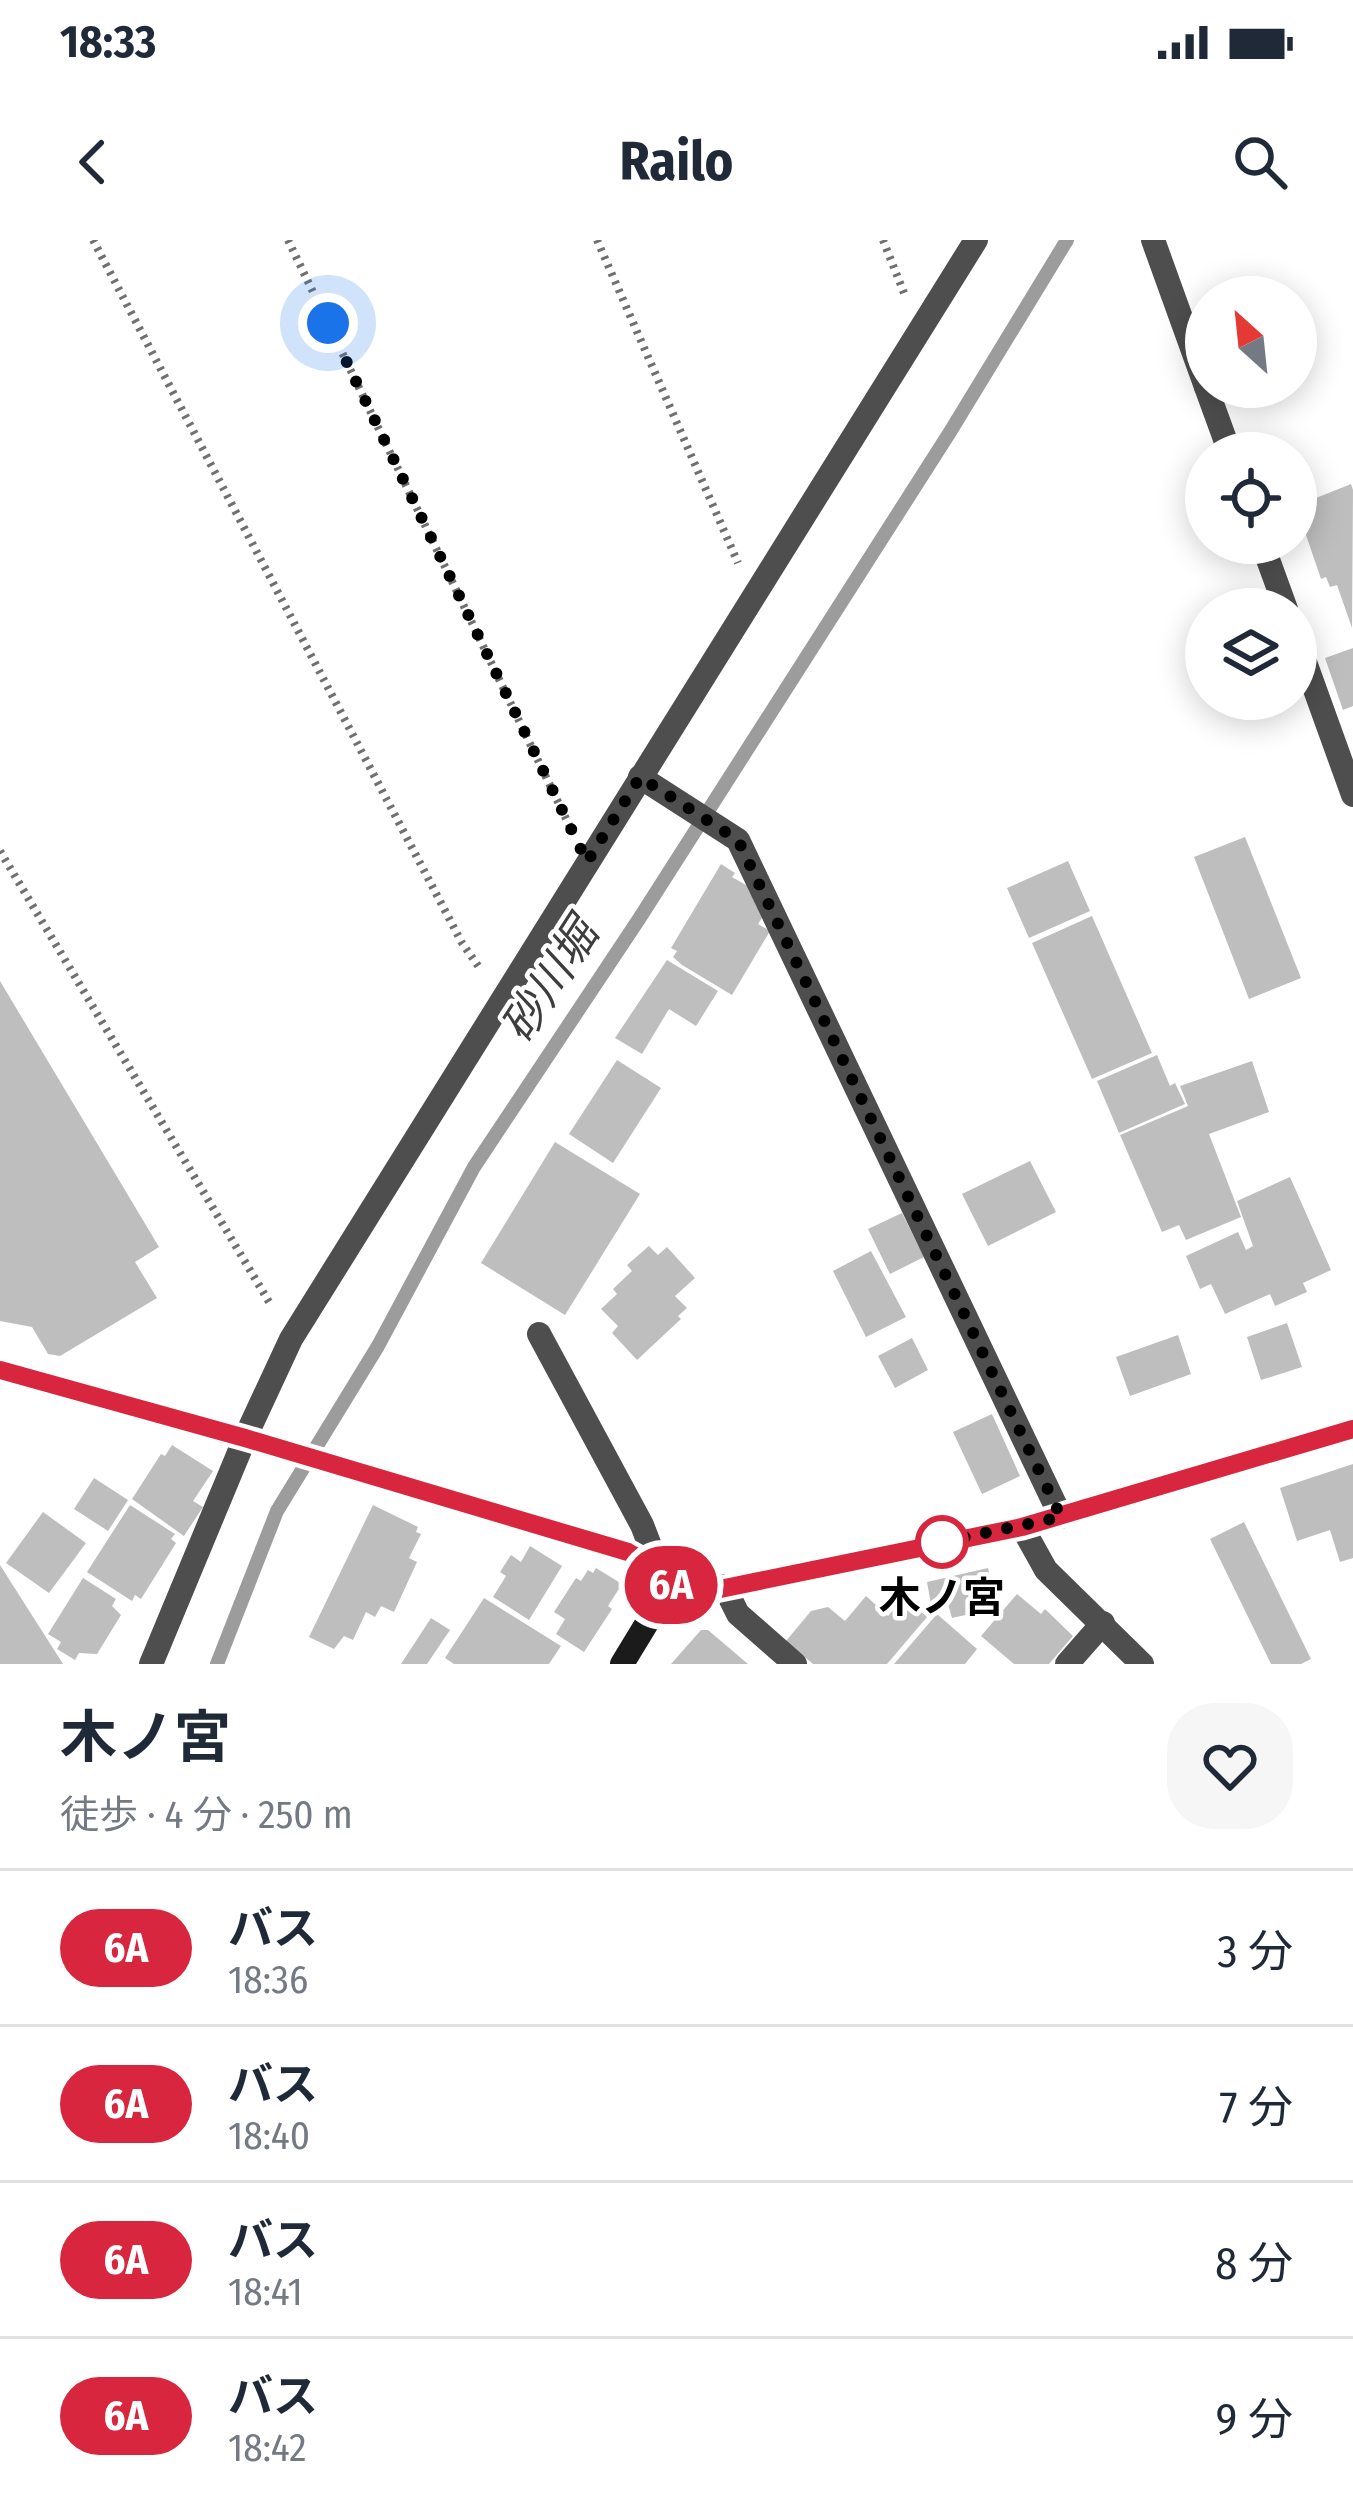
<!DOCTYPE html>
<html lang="ja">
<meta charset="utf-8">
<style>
:root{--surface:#fff;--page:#f6f6f7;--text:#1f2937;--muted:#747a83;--line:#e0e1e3}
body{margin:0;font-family:"Fira Sans Condensed","Noto Sans JP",sans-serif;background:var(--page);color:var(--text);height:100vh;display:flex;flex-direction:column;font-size:45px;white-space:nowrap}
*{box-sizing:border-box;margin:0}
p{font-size:39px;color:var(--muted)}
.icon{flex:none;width:66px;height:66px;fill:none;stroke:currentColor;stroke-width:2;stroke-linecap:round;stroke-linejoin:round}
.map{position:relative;height:1424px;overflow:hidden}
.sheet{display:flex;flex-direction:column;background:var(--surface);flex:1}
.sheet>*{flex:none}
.badge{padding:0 24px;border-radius:39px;font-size:42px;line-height:78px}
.needle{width:78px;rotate:333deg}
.tools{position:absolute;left:1185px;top:36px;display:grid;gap:24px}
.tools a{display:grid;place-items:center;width:132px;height:132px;border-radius:50%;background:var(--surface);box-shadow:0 6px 30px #0003;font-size:60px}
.you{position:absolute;width:60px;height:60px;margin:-30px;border:9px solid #fff;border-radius:50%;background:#1a73e8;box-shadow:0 0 0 18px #1a73e833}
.map>.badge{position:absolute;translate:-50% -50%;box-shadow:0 0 0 6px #fff}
.round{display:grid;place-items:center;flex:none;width:126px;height:126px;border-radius:48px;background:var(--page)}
.headline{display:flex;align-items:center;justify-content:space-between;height:204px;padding:0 60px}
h1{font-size:57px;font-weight:700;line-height:90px}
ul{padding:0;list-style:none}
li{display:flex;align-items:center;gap:36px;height:156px;padding:0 60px;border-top:3px solid var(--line)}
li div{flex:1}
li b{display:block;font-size:45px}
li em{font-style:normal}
li .badge{min-width:132px;font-weight:700;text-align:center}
.status{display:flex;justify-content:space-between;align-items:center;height:84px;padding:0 60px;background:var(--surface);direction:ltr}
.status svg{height:33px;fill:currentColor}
header{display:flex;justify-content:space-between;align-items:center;height:156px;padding:0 60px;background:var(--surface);font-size:54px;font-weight:700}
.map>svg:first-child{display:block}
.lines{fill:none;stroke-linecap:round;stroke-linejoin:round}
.stream{stroke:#9c9c9c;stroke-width:14}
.building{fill:#bebebe}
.path{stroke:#707070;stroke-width:8;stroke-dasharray:3 6;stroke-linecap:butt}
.lane{stroke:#4e4e4e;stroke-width:24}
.street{stroke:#4e4e4e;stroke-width:24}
.secondary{stroke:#1b1b1b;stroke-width:24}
.line-casing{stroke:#fff;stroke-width:27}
.line{stroke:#d7263d;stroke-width:18}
.walk{stroke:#000;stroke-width:12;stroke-dasharray:0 21.6}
.stop-dot{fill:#fff;stroke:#d7263d;stroke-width:6}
.labels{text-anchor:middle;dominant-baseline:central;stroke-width:9;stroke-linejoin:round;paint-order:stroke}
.stop-label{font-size:42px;font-weight:bold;fill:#000;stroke:#fff}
.water-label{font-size:45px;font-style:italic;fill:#3d3d3d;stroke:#fff}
</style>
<div class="status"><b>18:33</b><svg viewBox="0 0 49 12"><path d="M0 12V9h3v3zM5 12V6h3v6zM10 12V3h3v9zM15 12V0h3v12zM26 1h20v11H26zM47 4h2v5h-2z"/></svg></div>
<header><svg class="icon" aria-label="back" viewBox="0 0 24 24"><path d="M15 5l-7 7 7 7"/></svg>Railo<svg class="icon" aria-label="search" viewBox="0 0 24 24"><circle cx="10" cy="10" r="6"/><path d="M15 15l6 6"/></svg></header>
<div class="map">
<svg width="1353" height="1424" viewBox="0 0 1353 1424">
<rect width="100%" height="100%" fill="#fff"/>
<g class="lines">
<!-- stream -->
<path class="stream" d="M217,1424L277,1271L378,1106L474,927L639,679L950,192L1067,0"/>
</g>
<!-- building -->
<g class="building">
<path d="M1351,244L1353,250L1352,388L1337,345L1330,347L1326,337L1321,339L1305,292L1296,295V266Z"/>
<path d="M1353,408V466L1343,470L1325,418Z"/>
<path d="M1245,597L1301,738L1249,759L1194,617Z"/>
<path d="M1068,621L1090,671L1029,698L1007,648Z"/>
<path d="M721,624L735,633L732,637L753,649L766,672L758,684L770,691L732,755L682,725L673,717L677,711L671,708Z"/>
<path d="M1092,676L1152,813L1092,839L1032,703Z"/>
<path d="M667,720L718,751L696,786L669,769L642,814L615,798Z"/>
<path d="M0,741L159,1007L135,1022L157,1058L60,1116L48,1114L32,1087L0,1081Z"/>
<path d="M1157,815L1170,846L1175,843L1185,864L1119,893L1097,841Z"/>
<path d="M617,820L661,848L613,923L569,894Z"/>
<path d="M1252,821L1269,872L1209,894L1241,977L1186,1000L1179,985L1162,992L1120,895L1188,866L1180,846Z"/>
<path d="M555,902L640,954L565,1075L481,1023Z"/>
<path d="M1030,921L1056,972L988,1006L962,954Z"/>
<path d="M1290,937L1331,1030L1303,1043L1307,1052L1275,1066L1270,1054L1225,1074L1211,1044L1200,1049L1186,1016L1238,992L1246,1010L1253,1006L1237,961Z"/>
<path d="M902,973L924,1017L890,1034L868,989Z"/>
<path d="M649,1006L658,1015L667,1007L695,1038L675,1056L687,1068L678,1076L681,1079L637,1120L612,1093L618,1086L601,1069L617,1054L613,1049L632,1031L627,1025Z"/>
<path d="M871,1011L906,1077L866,1097L833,1031Z"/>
<path d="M1287,1083L1302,1127L1261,1140L1247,1097Z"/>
<path d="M1178,1095L1191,1134L1130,1156L1116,1117Z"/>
<path d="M912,1098L928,1130L895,1148L878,1116Z"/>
<path d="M992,1174L1020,1236L982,1254L953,1192Z"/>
<path d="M172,1205L213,1231L193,1261L203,1267L184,1296L132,1259L161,1214L165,1216Z"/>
<path d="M1353,1224V1318L1340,1322L1330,1290L1297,1301L1280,1248Z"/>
<path d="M94,1238L128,1260L108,1291L74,1269Z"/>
<path d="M130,1265L175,1294L171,1299L176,1303L141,1359L135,1355L132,1361L87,1332Z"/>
<path d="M373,1265L418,1287L416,1292L421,1294L409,1318L417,1322L394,1372L381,1366L375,1377L366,1372L353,1400L344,1396L334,1409L309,1397Z"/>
<path d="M43,1272L86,1303L49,1353L6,1323Z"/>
<path d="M1244,1282L1311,1419L1301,1424H1271L1210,1299Z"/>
<path d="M530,1306L562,1326L529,1380L493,1357L506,1336L500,1332L511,1315L521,1322Z"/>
<path d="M0,1325L63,1424H0Z"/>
<path d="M596,1328L622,1344L608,1366L612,1369L584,1412L556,1394L565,1379L554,1372L576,1338L581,1341L588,1330L593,1333Z"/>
<path d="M988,1328L997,1368L952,1378L947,1360L931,1364L927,1342Z"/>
<path d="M83,1338L116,1359L112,1366L121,1375L97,1414L79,1413L75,1420L57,1409L61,1402L48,1394Z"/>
<path d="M1017,1354L1041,1374L1045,1369L1073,1396L1049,1424H1014L981,1396Z"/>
<path d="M866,1356L888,1376L904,1357L927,1377L887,1424H813L786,1401L811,1371L828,1367L845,1381Z"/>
<path d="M484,1358L561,1406L549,1424H454L445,1418Z"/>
<path d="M937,1374L977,1409L965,1424H894Z"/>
<path d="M431,1378L450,1390L427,1424H401Z"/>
<path d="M701,1390H708L748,1424H671Z"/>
</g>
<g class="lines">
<!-- path -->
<g class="path">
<path d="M93,0L462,703L481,730"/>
<path d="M288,0L571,589"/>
<path d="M597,0L738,323"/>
<path d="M883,0L904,53"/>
<path d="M0,611L272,1067"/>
</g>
<!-- lane -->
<g class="lane">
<path d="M539,1094L642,1285L659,1329"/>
<path d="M724,1346L738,1374L795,1424"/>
<path d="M151,1424L245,1198"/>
<path d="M1067,1424L1103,1383"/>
</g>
<!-- street -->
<g class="street">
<path d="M1153,0L1206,147"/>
<path d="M1206,147L1230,213"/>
<path d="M1262,303L1286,369"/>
<path d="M1296,397L1353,555"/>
<path d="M640,537L738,600L1061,1277"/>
<path d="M0,1130L245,1198L628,1312L659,1329L681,1357L1022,1287L1353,1189"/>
<path d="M245,1198L291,1099L976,0"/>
<path d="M1022,1287L1046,1330L1142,1424"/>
</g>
<!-- secondary -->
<path class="secondary" d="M622,1424L650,1378L681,1357"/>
</g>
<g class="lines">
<!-- line casing -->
<g class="line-casing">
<path id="line" d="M0,1130L245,1198L628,1312L658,1329L681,1357L1022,1287L1353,1189"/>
</g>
<!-- line -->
<use href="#line" class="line"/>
<!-- walk -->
<path class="walk" d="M328,83L587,622L640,537L738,600L1061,1277L942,1302"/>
</g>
<!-- markers -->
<circle class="stop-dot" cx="942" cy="1302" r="24"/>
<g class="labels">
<!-- stop labels -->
<g class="stop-label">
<text x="942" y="1358">木ノ宮</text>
</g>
<!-- water labels -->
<g class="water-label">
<text transform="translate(550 741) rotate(-57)">砂川堀</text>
</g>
</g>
</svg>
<div class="tools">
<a><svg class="needle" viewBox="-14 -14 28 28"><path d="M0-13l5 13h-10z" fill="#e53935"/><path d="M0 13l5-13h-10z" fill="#747a83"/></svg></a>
<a><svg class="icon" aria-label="locate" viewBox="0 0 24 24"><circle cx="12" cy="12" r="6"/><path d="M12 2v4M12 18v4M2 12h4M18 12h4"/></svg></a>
<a><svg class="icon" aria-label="layers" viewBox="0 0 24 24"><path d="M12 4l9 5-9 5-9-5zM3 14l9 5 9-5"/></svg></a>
</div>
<div class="you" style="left:328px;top:83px"></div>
<b class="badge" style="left:671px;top:1345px;background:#d7263d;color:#fff">6A</b>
</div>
<section class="sheet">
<div class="headline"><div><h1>木ノ宮</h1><p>徒歩 · 4 分 · 250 m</p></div><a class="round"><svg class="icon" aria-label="heart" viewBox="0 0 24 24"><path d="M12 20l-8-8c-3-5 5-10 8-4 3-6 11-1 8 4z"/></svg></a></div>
<ul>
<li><span class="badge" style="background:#d7263d;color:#fff">6A</span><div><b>バス</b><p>18:36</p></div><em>3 分</em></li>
<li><span class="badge" style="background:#d7263d;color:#fff">6A</span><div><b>バス</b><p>18:40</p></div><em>7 分</em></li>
<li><span class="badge" style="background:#d7263d;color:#fff">6A</span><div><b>バス</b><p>18:41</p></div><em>8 分</em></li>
<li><span class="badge" style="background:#d7263d;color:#fff">6A</span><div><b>バス</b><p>18:42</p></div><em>9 分</em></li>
</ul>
</section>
